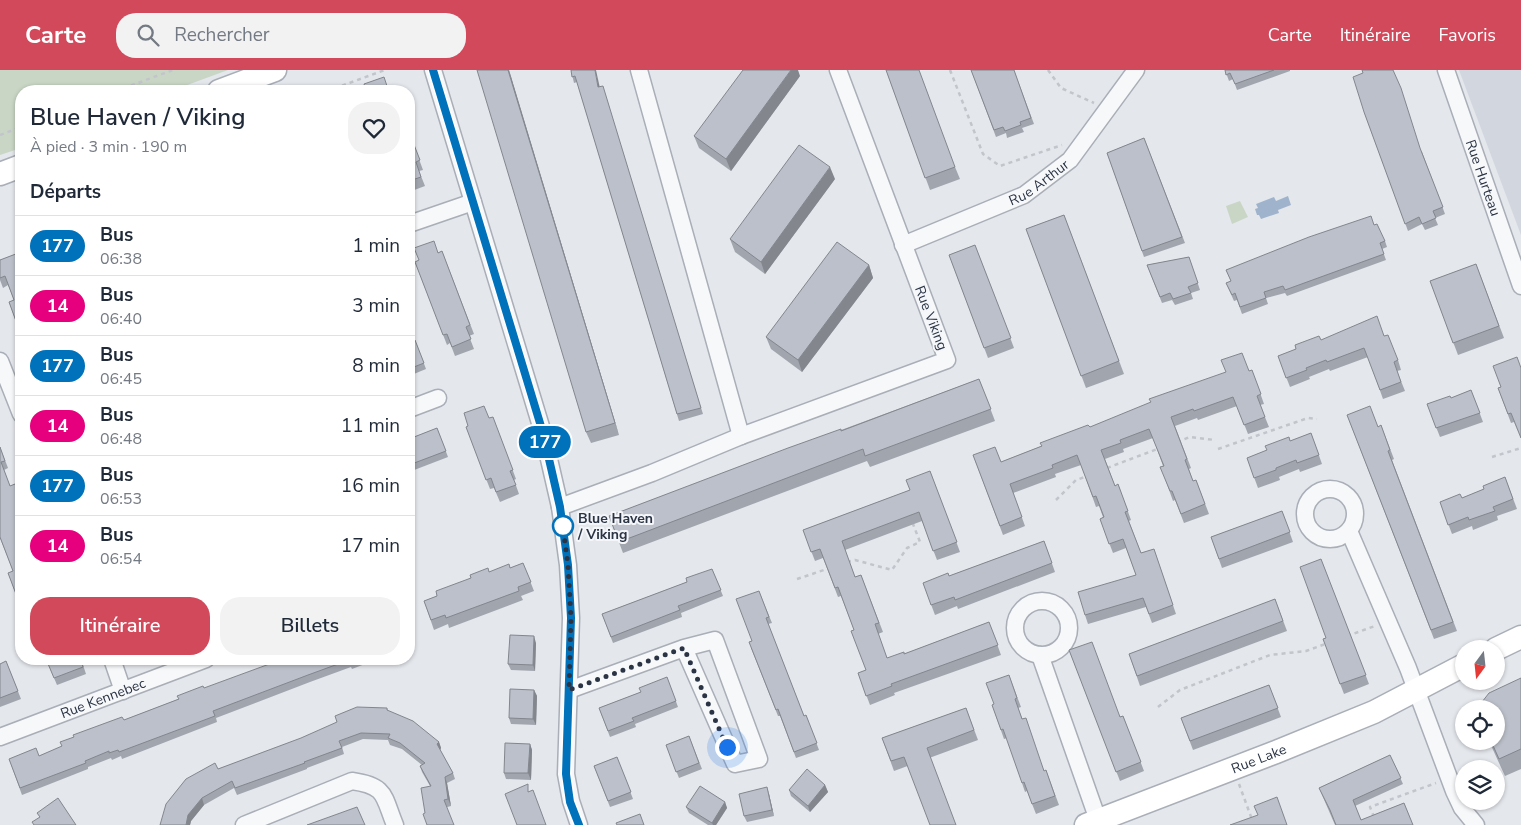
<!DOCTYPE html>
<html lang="fr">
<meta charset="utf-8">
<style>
:root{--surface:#fff;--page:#f2f2f3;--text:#1f2937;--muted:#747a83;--line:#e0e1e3;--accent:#d1495b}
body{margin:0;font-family:"Nunito Sans",sans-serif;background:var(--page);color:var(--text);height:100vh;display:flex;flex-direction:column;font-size:19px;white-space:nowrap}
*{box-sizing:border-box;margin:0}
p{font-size:16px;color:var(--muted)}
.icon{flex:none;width:28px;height:28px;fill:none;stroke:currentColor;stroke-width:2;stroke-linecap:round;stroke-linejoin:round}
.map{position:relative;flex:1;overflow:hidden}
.sheet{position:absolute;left:15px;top:15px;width:400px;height:580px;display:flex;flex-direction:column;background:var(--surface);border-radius:20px;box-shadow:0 1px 4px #0004}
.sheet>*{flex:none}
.badge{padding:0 10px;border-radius:16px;font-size:18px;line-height:32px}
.needle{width:32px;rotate:195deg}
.buttons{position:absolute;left:1455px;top:570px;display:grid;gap:10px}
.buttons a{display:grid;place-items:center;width:50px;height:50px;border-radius:50%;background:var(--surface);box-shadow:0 1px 4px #0004;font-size:25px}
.you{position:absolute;width:25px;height:25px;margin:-12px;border:4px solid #fff;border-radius:50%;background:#1a73e8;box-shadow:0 0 0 8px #1a73e833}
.map>.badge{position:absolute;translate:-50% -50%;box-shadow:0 0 0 2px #fff}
h2{padding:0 15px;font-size:19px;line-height:45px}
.round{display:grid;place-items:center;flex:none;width:52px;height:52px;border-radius:20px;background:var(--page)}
.head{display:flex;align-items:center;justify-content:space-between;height:85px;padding:0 15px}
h1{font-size:24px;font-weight:600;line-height:38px}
.button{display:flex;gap:10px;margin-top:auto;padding:10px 15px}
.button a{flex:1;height:58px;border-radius:20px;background:var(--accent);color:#fff;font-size:20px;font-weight:600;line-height:58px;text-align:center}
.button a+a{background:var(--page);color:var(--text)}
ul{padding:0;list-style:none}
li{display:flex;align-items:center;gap:15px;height:60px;padding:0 15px;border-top:1px solid var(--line)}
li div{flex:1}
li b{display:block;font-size:19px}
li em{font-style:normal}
li .badge{min-width:55px;font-weight:700;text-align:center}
header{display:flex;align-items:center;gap:30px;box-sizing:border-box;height:70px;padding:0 25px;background:var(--accent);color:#fff}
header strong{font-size:24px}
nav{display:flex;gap:28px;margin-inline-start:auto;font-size:18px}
.search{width:350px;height:45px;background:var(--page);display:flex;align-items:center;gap:12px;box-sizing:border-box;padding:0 18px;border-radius:20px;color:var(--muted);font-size:19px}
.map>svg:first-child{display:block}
.built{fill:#d2d6de}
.green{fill:#c9d6c5}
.water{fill:#9fb4cc}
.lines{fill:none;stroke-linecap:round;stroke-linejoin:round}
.street-casing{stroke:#a9aeb7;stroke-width:19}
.secondary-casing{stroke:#a9aeb7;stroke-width:25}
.path{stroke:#c2c5cb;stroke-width:2.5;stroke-dasharray:4 4;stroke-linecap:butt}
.street{stroke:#f7f8fa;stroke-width:16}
.secondary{stroke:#fff;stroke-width:22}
.wall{fill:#a1a5ae}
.shaded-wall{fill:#83868d}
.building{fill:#bbc0ca;stroke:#83868d}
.line-casing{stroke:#fff;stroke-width:11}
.line{stroke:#0072bc;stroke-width:8}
.walk{stroke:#2b3445;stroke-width:5;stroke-dasharray:0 9}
.stop-dot{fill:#fff;stroke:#0072bc;stroke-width:2.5}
.labels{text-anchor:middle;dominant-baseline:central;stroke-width:4;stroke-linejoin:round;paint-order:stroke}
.street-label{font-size:14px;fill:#2b3445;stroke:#f4f6f9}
.stop-label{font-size:14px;font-weight:bold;fill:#2b3445;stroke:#f4f6f9;text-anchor:start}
</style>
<header>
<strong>Carte</strong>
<div class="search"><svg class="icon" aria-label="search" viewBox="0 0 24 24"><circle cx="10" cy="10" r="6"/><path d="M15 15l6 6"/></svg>Rechercher</div>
<nav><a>Carte</a><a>Itinéraire</a><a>Favoris</a></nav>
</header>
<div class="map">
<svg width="1521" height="755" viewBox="0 0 1521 755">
<rect width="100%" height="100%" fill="#e4e7ec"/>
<!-- built -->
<path class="built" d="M1459,0H1521V165Z"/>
<!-- green -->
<g class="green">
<path d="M0,0H228L171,21H21V78L0,85Z"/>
<path d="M1240,131L1248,147L1232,154L1226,136Z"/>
</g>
<!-- water -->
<path class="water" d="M1288,126L1291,135L1278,140L1279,143L1261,149L1259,145H1257L1255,139L1258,138L1256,134L1274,127L1276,131Z"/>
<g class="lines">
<!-- street casing -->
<g class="street-casing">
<g id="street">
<path d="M433,0L543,363L560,437L568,495L571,548L566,704L571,731L579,755"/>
<path d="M639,0L741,366"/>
<path id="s1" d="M1446,0L1521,216"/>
<path d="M409,154L473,132"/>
<path id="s2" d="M903,175L1024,125L1070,90L1136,0"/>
<path d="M0,291L21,344"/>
<path d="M409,339L438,328"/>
<circle cx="1330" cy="444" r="25"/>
<path d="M560,437L652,403L741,366L947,290L838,0"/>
<path d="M1349,461L1408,598L1454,721L1462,738L1476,755"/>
<circle cx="1042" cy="558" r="27"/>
<path d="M1040,585L1098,750"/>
<path d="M112,589L123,621"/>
<path d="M569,620L684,578L715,570L759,689L735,694L684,578"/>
<path id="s3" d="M0,667L206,589"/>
<path d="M244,755L352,711C387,716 383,726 395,755"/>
</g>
</g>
<!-- secondary casing -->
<g class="secondary-casing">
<g id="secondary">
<path d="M219,21L275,0"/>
<path d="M0,104L21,96"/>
<path d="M1496,579L1521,567"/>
<path id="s4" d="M1086,755L1276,682L1374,642L1464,595"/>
</g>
</g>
<!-- path -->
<g class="path">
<path d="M950,0L983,84L1000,96L1062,75"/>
<path d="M1048,0L1061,18L1094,33"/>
<path d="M343,15L345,21"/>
<path d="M116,21L173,0"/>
<path d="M327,21L385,0"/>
<path d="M0,65L21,57"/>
<path d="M1177,372L1190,367L1215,370"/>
<path d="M1218,379L1308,348L1317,349"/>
<path d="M1492,387L1521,378"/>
<path d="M1107,398L1160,378"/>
<path d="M1056,430L1076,410L1088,406"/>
<path d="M847,492L855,490L892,500L907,478L920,472L913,454"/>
<path d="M797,509L830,498"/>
<path d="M1347,566L1375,556"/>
<path d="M1158,637L1180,620L1270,585L1306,581L1328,573"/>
<path d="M1239,714L1254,755"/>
<path d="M1374,747L1370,737L1436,713"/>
</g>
<!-- street -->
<use href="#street" class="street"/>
<!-- secondary -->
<use href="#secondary" class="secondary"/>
</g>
<!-- wall -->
<g class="wall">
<path d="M509,0L619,365L591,373L586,362Z"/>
<path d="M571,0L599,17L703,344L679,351L577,12L574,13Z"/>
<path d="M886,0L955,97L960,109L930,120Z"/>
<path d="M971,0H1014L1034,54L1022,58L1024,62L1007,68L1006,63L996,67Z"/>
<path d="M1225,0H1290V1L1237,20L1233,9L1229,11Z"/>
<path d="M800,6L731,101L699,78L694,66Z"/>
<path d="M1364,42L1422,82L1445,144L1435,148L1438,155L1425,160L1422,154L1408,161Z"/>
<path d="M409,62L423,100L419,101L425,116L409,122Z"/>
<path d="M1144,68L1185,173L1144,187L1107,83Z"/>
<path d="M835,109L765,204L735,182L730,169Z"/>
<path d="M1064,145L1124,304L1086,318L1026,159Z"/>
<path d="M1374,155L1385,171L1387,177L1382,179L1386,190L1287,226L1285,223L1266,228L1268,234L1242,244L1237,230L1234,231L1226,213L1231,211L1226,200Z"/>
<path d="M975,175L1014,278L988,288L949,185Z"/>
<path d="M442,181L474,264L469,266L474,279L455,286L450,273L447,275L415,192Z"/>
<path d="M21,182V266L9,232L14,230L8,215L3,218L0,210V190Z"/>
<path d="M1189,187L1200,220L1191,223L1193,229L1175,235L1172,230L1162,233L1147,195Z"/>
<path d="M1476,194L1504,268L1458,285L1430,211Z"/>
<path d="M869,195L873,208L802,302L771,279L766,267Z"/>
<path d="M1384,266L1398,290L1401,300L1397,301L1405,321L1383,329L1368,287L1330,301L1329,299L1309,307L1310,309L1290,317L1278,286L1321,270Z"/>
<path d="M415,270L426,299L409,306V272Z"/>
<path d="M1493,296L1521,369L1514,352L1511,353L1498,318L1501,317Z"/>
<path d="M1252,300L1264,334L1260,335L1269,357L1248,364L1237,336L1198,350L1197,348L1175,356L1191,398L1189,399L1193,411L1196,410L1209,444L1184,453L1175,430L1173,431L1164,406L1163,396L1153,368L1123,379L1124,382L1105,389L1115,416L1118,414L1131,450L1129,451L1141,483L1154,479L1176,544L1152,553L1146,537L1088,554L1085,545L1136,505L1126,478L1113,483L1100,449L1103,447L1099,436L1096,437L1081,395L1055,404L1056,407L1013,423L1025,456L1003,465L973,385L1001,392L1090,357Z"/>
<path d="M979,309L995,351L870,397L867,391L623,483L609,446Z"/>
<path d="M1471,320L1483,352L1440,367L1427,334L1451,328Z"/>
<path d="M1347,345L1378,357L1381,355L1394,389L1392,390L1457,561L1434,569Z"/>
<path d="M493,347L516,409L514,410L519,424L500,432L494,418L490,419L466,357Z"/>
<path d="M437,358L448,387L409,402V369Z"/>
<path d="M1311,363L1322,394L1300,402L1299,399L1279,407L1280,410L1258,418L1247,388Z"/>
<path d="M0,377L8,398L4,400L10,416L21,430V538L8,503L13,501L0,468Z"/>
<path d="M930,401L960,482L937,490L922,451L845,480L855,507L861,505L883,562L878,564L887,588L904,584L989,552L1001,585L894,623L895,625L870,635L858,603L866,600L854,560L841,526L838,527L823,488L815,491L803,460L910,420Z"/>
<path d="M1505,407L1517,439L1497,446L1498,450L1473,460L1472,456L1452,464L1440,432L1462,428L1484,419Z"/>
<path d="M1282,441L1293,472L1222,498L1211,467Z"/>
<path d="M1044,471L1055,502L958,539L957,536L935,545L923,513L949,506Z"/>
<path d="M1321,489L1369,614L1344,624L1323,569L1326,568Z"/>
<path d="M523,493L534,521L521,526L523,530L449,558L448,554L434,560L424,531L437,526L489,502L510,498Z"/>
<path d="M712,499L723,526L681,543L682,547L613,573L602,544L687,512Z"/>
<path d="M759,521L772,553L768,554L804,646L806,645L819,680L796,688L780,646H778L751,578Z"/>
<path d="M1275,529L1287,561L1140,616L1129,584Z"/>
<path d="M536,573L535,601L511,600L508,594Z"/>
<path d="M1069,580L1120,647L1123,646L1144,701L1120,711Z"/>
<path d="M46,589H81L86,604L57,615Z"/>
<path d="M283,589H378L352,599L351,597L310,612L216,648L217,652L122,689L121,686L112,690L111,688L88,697V699L22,725L9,689L39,686L124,650Z"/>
<path d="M6,591L21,629L0,637V594Z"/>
<path d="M1009,605L1021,637L1018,638L1044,701L1046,700L1059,735L1036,744L1027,721L1025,722L1007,668L1004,669L992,635L994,634Z"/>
<path d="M667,607L678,637L635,654L636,657L610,667L599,638L641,622Z"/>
<path d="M1521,608V699L1505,706L1489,671H1496Z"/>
<path d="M1269,615L1281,647L1193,680L1181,648Z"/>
<path d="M534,620L537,626L536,655L511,654L509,648Z"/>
<path d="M387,638L388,641L439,672L441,678L440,680L453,703L455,709L447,713L451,736L425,743L430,716L422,702L420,696L422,695L402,679L390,675L388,670L363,669L342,677L344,684L307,698V699L237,725L234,718L204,735L191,751L190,755H160L218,699Z"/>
<path d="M966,638L978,670L894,701L882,668Z"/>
<path d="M689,666L702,699L679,708L666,675Z"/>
<path d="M530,674L532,680L531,710L506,709L504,703Z"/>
<path d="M1390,685L1403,714L1355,736L1361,750L1404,733L1413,755H1335L1319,718Z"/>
<path d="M617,687L633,729L610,737L594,696Z"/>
<path d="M825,715L828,722L810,742L791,726L789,720Z"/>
<path d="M769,724L774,746L747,752L744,746Z"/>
<path d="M725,732L727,738L716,755H708L689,743L686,737Z"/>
</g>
<!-- shaded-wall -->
<g class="shaded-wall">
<path d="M508,0H509L619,365L615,353Z"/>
<path d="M595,0H596L601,23L598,17Z"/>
<path d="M791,0H798L800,6L731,101L726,89Z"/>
<path d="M830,97L835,109L765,204L761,192Z"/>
<path d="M869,195L873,208L802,302L798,290Z"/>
<path d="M534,566L536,573L535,601L533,595Z"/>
<path d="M534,620L537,626L536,655L533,649Z"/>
<path d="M439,672L441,678L440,680L437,674Z"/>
<path d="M530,674L532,680L531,710L528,703Z"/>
<path d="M445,707L447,713L451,736L448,729Z"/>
<path d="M825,715L828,722L810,742L808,736Z"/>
<path d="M767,717L769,724L774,746L772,740Z"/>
<path d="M202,728L204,735L191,751L190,755H186L188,745Z"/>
<path d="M725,732L727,738L716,755H713L712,753Z"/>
</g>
<!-- building -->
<g class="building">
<path d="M477,0H508L615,353L586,362Z"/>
<path d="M571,0H595L598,17L603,16L701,338L677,344L575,6L572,7Z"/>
<path d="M743,0H791L726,89L694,66Z"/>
<path d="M886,0H919L955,97L925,108Z"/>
<path d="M971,0H1014L1031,48L1020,52L1021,55L1005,61L1003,57L994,60Z"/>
<path d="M1225,0H1274L1235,14L1230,3L1226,5Z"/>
<path d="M1362,0H1393L1401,18L1420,78L1443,137L1433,141L1436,148L1422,154L1419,147L1405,154L1364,42L1353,7L1363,3Z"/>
<path d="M384,7L388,19L392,18L393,21H366L364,14Z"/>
<path d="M409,62L420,90L416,92L421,107L409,111Z"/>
<path d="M1144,68L1182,167L1142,181L1107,83Z"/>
<path d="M799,75L830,97L761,192L730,169Z"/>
<path d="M1064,145L1119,291L1081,306L1026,159Z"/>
<path d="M1371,146L1374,155L1377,154L1385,171L1380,173L1384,184L1285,220L1283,216L1264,222L1266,228L1240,237L1235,223L1232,225L1226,213L1231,211L1226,200L1309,167Z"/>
<path d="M434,171L438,183L442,181L470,255L466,257L471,269L452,277L447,264L443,265L415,192L419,190L414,178Z"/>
<path d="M837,172L869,195L798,290L766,267Z"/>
<path d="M975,175L1011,268L984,278L949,185Z"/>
<path d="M21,182V261L20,262L9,232L14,230L5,206L0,208V190Z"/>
<path d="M1189,187L1198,213L1188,217L1191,223L1173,229L1170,223L1160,227L1147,195Z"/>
<path d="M1476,194L1499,256L1453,273L1430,211Z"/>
<path d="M1377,246L1384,266L1388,265L1398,290L1394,292L1401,312L1380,320L1364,278L1327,292L1326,290L1306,298L1307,300L1286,308L1278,286L1296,279L1295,275L1319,266L1321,270Z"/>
<path d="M415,270L424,293L409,299V272Z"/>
<path d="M1242,283L1249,301L1252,300L1261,324L1257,326L1265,347L1244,355L1233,327L1194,341L1193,339L1171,347L1187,389L1185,390L1193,411L1196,410L1205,434L1181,444L1172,421H1170L1160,397L1164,396L1149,359L1120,370L1121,373L1101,380L1115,416L1118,414L1128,441L1125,442L1141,483L1154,479L1173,535L1149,544L1143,528L1085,545L1078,522L1136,505L1123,469L1109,474L1100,449L1104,447L1096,426L1093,427L1077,385L1052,395L1053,398L1010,414L1022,447L1000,456L973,385L995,377L1001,392L1042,376L1040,373L1088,355L1090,357L1151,332L1149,329L1226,302L1221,290Z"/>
<path d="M1517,287L1521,298V368L1511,343L1508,344L1498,318L1501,317L1493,296Z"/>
<path d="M979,309L991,339L865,386L863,379L619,472L609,446L788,378L841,359V361Z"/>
<path d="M1471,320L1480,343L1436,358L1427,334L1450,326L1451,328Z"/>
<path d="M484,336L489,348L493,347L513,400L510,401L516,415L496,422L491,408L486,410L466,357L468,356L464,343Z"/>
<path d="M1370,336L1378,357L1381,355L1390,380L1388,381L1453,552L1431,560L1347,345Z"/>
<path d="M437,358L446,381L409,395V369Z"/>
<path d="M1311,363L1319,385L1297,393L1296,390L1276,398V400L1254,408L1247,388L1267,380L1265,376L1289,367L1290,371Z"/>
<path d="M0,377L5,391L1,392L10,416L15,414L21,430V531L19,532L8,503L13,501L0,467Z"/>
<path d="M930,401L957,472L933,481L919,442L842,471L855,507L861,505L879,553L875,554L887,588L904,582V584L989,552L998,575L891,614L892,616L866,626L858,603L866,600L851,561L854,560L838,517L835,518L820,479L811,482L803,460L910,420L906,410Z"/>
<path d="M1505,407L1513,429L1493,437L1495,441L1469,450L1468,447L1448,455L1440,432L1460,424L1462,428L1484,419L1483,416Z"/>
<path d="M1282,441L1290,462L1219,489L1211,467Z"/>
<path d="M1044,471L1052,493L955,530L954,527L931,535L923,513L948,503L949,506Z"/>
<path d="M1321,489L1366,605L1340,614L1323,569L1326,568L1300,497Z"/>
<path d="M523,493L531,512L518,517L519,521L446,548L445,545L431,550L424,531L437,526L436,521L471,508L470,505L488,498L489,502L509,494L510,498Z"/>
<path d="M712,499L721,520L678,536L680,540L611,567L602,544L687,512L686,508Z"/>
<path d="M759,521L769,547L766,548L804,646L806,645L817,673L794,682L778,639L776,640L749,572L752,571L736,529Z"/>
<path d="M1275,529L1283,551L1137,606L1129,584Z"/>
<path d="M510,565L534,566L533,595L508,594Z"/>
<path d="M1092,572L1120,647L1123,646L1141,692L1116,702L1069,580Z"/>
<path d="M46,589H81L83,597L54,608Z"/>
<path d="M283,589H358L349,592V590L308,605L213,641L215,646L119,682L118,680L109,683V681L85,691L86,693L20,718L9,689L36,678L39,686L62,676L60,672L74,667L73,665L122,647L124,650L179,629L177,626L203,616L204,618Z"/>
<path d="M6,591L18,621L0,628V594Z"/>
<path d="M1009,605L1017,628L1015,629L1022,649L1026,648L1044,701L1046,700L1055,726L1032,734L1024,712L1022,713L1003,659L1001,660L992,635L994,634L986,613Z"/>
<path d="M667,607L676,631L632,648L634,651L608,661L599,638L641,622L639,618Z"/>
<path d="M1521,608V679L1499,689L1491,671H1496V639H1481L1482,632L1489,623Z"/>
<path d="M1269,615L1278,638L1190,671L1181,648Z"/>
<path d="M510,619L534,620L533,649L509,648Z"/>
<path d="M357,637L387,638V640L413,651L439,672L437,674L453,703L445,707L448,729L444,730L454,755H427L423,744L425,743L421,718L431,716L420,696L425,693L400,673L388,668L390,664L361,663L339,671L342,678L304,692L305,693L235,718L232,711L202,728L188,745L186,755H160L166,734L186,709L215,693L218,699L301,668L337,652L335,646Z"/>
<path d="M966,638L974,660L927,678L956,755H930L904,687L891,691L882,668Z"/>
<path d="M689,666L699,693L676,702L666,675Z"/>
<path d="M505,673L530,674L528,703H504Z"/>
<path d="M1390,685L1401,708L1353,730L1361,750L1404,733L1413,755H1336L1330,740L1319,718Z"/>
<path d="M617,687L631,722L608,731L594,696Z"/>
<path d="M807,699L825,715L808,736L789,720Z"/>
<path d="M528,714V722L533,720L546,755H517L505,724Z"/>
<path d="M700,716L725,732L712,753L686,737Z"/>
<path d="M767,717L772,740L744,746L739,724Z"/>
<path d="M1277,727L1287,755H1230L1258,745L1254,736Z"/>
<path d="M58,728L76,755H34L32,752L40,747L37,743Z"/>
<path d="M357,737L365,755H307Z"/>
<path d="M640,744L644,755H617L616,753Z"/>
</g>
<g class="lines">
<!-- line casing -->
<g class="line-casing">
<path id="line" d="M433,0L543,363L560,437L568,495L571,548L566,704L570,732L579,755"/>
</g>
<!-- line -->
<use href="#line" class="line"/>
<!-- walk -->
<path class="walk" d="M563,456L562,450L568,495L571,548L569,620L684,578L727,677"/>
</g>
<!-- markers -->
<circle class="stop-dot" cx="563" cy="456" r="10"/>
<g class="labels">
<!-- street labels -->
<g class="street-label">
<text stroke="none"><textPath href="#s1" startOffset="114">Rue Hurteau</textPath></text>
<text stroke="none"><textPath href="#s2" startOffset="150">Rue Arthur</textPath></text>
<text transform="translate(931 248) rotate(69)">Rue Viking</text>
<text stroke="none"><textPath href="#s3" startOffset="110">Rue Kennebec</textPath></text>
<text stroke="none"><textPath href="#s4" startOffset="185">Rue Lake</textPath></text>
</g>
<!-- stop labels -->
<g class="stop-label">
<text x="578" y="448">Blue Haven<tspan x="578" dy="16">/ Viking</tspan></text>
</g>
</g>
</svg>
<div class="buttons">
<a><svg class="needle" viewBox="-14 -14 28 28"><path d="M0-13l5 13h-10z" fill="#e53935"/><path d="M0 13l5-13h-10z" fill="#747a83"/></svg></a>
<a><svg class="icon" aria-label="locate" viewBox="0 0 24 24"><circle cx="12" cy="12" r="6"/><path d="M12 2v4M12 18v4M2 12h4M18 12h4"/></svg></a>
<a><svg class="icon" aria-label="layers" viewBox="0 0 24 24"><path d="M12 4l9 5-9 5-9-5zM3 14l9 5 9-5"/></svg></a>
</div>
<div class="you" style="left:727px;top:677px"></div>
<b class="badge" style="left:545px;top:372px;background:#0072bc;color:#fff">177</b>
<section class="sheet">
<div class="head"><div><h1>Blue Haven / Viking</h1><p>À pied · 3 min · 190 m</p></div><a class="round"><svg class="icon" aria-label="heart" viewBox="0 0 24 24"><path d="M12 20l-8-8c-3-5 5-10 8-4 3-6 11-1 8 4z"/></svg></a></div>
<h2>Départs</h2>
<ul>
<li><span class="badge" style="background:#0072bc;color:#fff">177</span><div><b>Bus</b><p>06:38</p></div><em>1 min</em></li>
<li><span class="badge" style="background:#e6007e;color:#fff">14</span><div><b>Bus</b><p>06:40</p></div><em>3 min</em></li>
<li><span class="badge" style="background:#0072bc;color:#fff">177</span><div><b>Bus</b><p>06:45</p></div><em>8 min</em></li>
<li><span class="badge" style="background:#e6007e;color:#fff">14</span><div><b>Bus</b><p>06:48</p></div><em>11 min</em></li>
<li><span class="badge" style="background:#0072bc;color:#fff">177</span><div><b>Bus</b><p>06:53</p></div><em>16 min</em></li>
<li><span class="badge" style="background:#e6007e;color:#fff">14</span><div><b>Bus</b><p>06:54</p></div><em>17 min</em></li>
</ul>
<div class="button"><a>Itinéraire</a><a>Billets</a></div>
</section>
</div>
